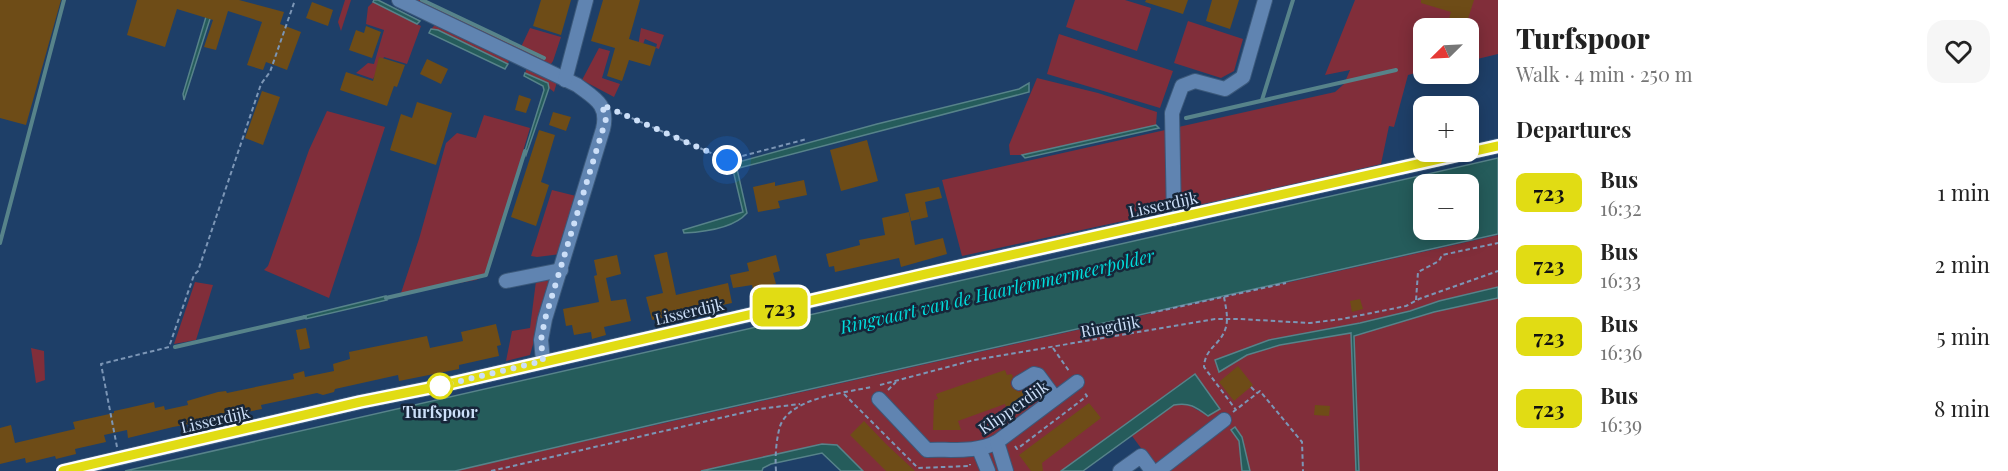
<!DOCTYPE html>
<meta charset="utf-8">
<style>
:root{--surface:#fff;--page:#f6f6f6;--text:#222;--muted:#767676}
body{margin:0;font-family:"Playfair Display",serif;background:var(--page);color:var(--text);height:100vh;display:flex;flex-direction:column;font-size:22px;white-space:nowrap}
*{box-sizing:border-box;margin:0}
p{font-size:20px;color:var(--muted)}
.icon{flex:none;width:33px;height:33px;fill:none;stroke:currentColor;stroke-width:2;stroke-linecap:round;stroke-linejoin:round}
.map{position:relative;flex:1;overflow:hidden}
.side{display:flex;flex-direction:column;background:var(--surface);width:510px}
.side>*{flex:none}
.badge{padding:0 12px;border-radius:9px;font-size:21px;line-height:39px}
.needle{width:39px;rotate:246deg}
.tools{position:absolute;left:1413px;top:18px;display:grid;gap:12px}
.tools a{display:grid;place-items:center;width:66px;height:66px;border-radius:12px;background:var(--surface);box-shadow:0 3px 15px #0003;font-size:30px}
.you{position:absolute;width:30px;height:30px;margin:-15px;border:4px solid #fff;border-radius:50%;background:#1a73e8;box-shadow:0 0 0 9px #1a73e833}
.map>.badge{position:absolute;translate:-50% -50%;box-shadow:0 0 0 3px #fff}
h2{padding:0 18px;font-size:22px;line-height:54px}
.round{display:grid;place-items:center;flex:none;width:63px;height:63px;border-radius:18px;background:var(--page)}
.headline{display:flex;align-items:center;justify-content:space-between;height:102px;padding:0 18px}
h1{font-size:28px;font-weight:800;line-height:45px}
ul{padding:0;list-style:none}
li{display:flex;align-items:center;gap:18px;height:72px;padding:0 18px}
li div{flex:1}
li b{display:block;font-size:22px}
li em{font-style:normal}
li .badge{min-width:66px;font-weight:700;text-align:center}
main{display:flex;flex:1;min-height:0}
.map>svg:first-child{display:block}
.green{fill:#812e3a}
.water{fill:#255c5b;stroke:#57838a;stroke-width:1.5;fill-rule:evenodd}
.lines{fill:none;stroke-linecap:round;stroke-linejoin:round}
.stream{stroke:#57838a;stroke-width:4}
.building{fill:#6e4c17}
.minor-casing{stroke:#3b597b;stroke-width:16}
.path{stroke:#7c96b6;stroke-width:2;stroke-dasharray:4.5 3;stroke-linecap:butt}
.minor{stroke:#6084b1;stroke-width:14}
.line-casing{stroke:#fff;stroke-width:14}
.line{stroke:#e1dc14;stroke-width:9}
.walk{stroke:#ccdff8;stroke-width:6;stroke-dasharray:0 10.8}
.stop-dot{fill:#fff;stroke:#e1dc14;stroke-width:3}
.labels{text-anchor:middle;dominant-baseline:central;stroke-width:5;stroke-linejoin:round;paint-order:stroke}
.street-label{font-size:16px;fill:#ccdff8;stroke:#172639}
.stop-label{font-size:16px;font-weight:bold;fill:#ccdff8;stroke:#172639}
.water-label{font-size:18px;font-style:italic;fill:#00dddc;stroke:#172639}
</style>
<main>
<div class="map">
<svg width="1498" height="471" viewBox="0 0 1498 471">
<rect width="100%" height="100%" fill="#1e3f68"/>
<!-- green -->
<g class="green">
<path d="M345,0H351L341,31L338,22Z"/>
<path d="M407,0H421L521,47L530,28L561,37L553,61L549,67Z"/>
<path d="M1075,0H1125L1151,8L1137,51L1066,27Z"/>
<path d="M1355,0H1498V54L1469,61L1468,28H1424L1423,71L1408,75L1394,127L1389,126L1381,164L1322,179L1190,207L1178,195L1168,198L1160,213L962,256L942,180L1335,92L1344,84L1350,70L1325,75Z"/>
<path d="M373,2L421,26L407,64L384,57L373,79L356,73L368,63L374,64L384,30L366,24L368,7Z"/>
<path d="M1188,21L1243,39L1234,71L1221,78L1174,63Z"/>
<path d="M436,24L509,60L508,64L439,31L431,29Z"/>
<path d="M641,28L664,35L659,49L656,48L657,44L645,39L639,55L637,53Z"/>
<path d="M1059,34L1173,71L1160,108L1047,74Z"/>
<path d="M599,48L610,51L602,78L620,84L614,97L582,80Z"/>
<path d="M527,68L557,82L554,92L549,88L547,83L525,73Z"/>
<path d="M1037,78L1098,93L1157,112L1156,125L1022,155H1010L1009,145Z"/>
<path d="M327,111L385,127L329,298L264,270L268,266L309,150Z"/>
<path d="M484,115L530,128L486,275L476,280L401,293L419,239L446,143L457,133L476,138Z"/>
<path d="M552,190L576,196L563,237L561,254L537,257L531,256Z"/>
<path d="M1498,235V287L1439,301L1410,311L1359,323L1269,340L1219,372L1247,355L1280,345L1351,333L1356,471H1250L1242,438L1231,430L1239,441L1242,471H1158L1132,436L1174,405L1185,403L1208,416L1220,409L1195,374L1061,471H863L837,445L822,444L701,471H451Z"/>
<path d="M553,274L530,355L506,361L512,331L530,328L536,281Z"/>
<path d="M195,282L213,285L196,340L174,344Z"/>
<path d="M1498,298V471H1359L1354,336L1434,312Z"/>
<path d="M31,348L44,351L45,380L36,383Z"/>
</g>
<!-- water -->
<g class="water">
<path d="M211,0H216L184,100L183,94Z"/>
<path d="M374,0H378L420,21L417,24L373,2Z"/>
<path d="M431,29L438,30L508,64L505,69L429,33Z"/>
<path d="M525,73L548,83L549,88L526,155L525,151L544,90L543,86L524,76Z"/>
<path d="M1029,83V92L739,168L737,169L747,213C734,228 704,232 684,233L683,230L743,212L732,166L735,163L877,124L1019,89Z"/>
<path d="M1156,125L1159,128L1025,158L1022,155Z"/>
<path d="M1498,158V234L664,422L455,471H125ZM1424,184H1468V230H1424Z"/>
<path d="M1498,287V298L1434,312L1354,336L1359,471H1356L1351,333L1280,345L1247,355L1219,372L1215,360L1269,340L1360,323L1410,311L1439,301Z"/>
<path d="M386,296L387,300L306,319L304,316Z"/>
<path d="M1195,374L1220,409L1208,416C1196,407 1189,402 1174,405L1083,471H1061Z"/>
<path d="M1235,427L1242,437L1250,471H1242L1239,441L1231,430Z"/>
<path d="M822,444L837,445L863,471H841L822,453L771,464L763,468L762,471H701Z"/>
</g>
<g class="lines">
<!-- stream -->
<g class="stream">
<path d="M422,0L544,58"/>
<path d="M1262,100L1293,0"/>
<path d="M1186,118L1396,70"/>
<path d="M0,243L64,0"/>
<path d="M386,298L486,275L525,151"/>
<path d="M175,347L305,317"/>
</g>
</g>
<!-- building -->
<g class="building">
<path d="M0,0H61L26,125L0,118Z"/>
<path d="M137,0H239L284,12L280,24L301,32L287,70L266,62L263,70L247,65L262,22L228,11L216,50L204,47L213,20L177,9L165,47L127,35Z"/>
<path d="M541,0H571L561,35L533,26Z"/>
<path d="M603,0H640L629,39L656,47L650,66L629,60L622,81L607,76L615,48L591,41Z"/>
<path d="M1146,0H1188L1183,14L1145,2Z"/>
<path d="M1212,0H1239L1230,29L1206,21Z"/>
<path d="M1421,0H1474L1465,28H1446L1451,12L1421,3Z"/>
<path d="M312,2L333,10L328,26L306,18Z"/>
<path d="M366,26L381,32L372,58L349,50L356,30L364,33Z"/>
<path d="M379,57L405,65L397,87L394,86L387,106L340,90L346,72L373,81Z"/>
<path d="M427,59L448,69L441,84L420,74Z"/>
<path d="M262,91L280,97L263,145L245,138Z"/>
<path d="M519,95L531,99L526,113L515,110Z"/>
<path d="M417,102L452,113L436,165L390,150L401,114L412,118Z"/>
<path d="M553,112L571,117L566,131L549,125Z"/>
<path d="M539,130L555,135L541,182L549,185L536,226L511,217Z"/>
<path d="M867,140L878,181L841,191L830,150Z"/>
<path d="M804,180L807,195L778,201L780,208L758,212L753,187L775,182V186Z"/>
<path d="M939,187L942,198L925,202L928,217L911,221L905,194Z"/>
<path d="M909,212L915,245L943,238L947,254L901,267L899,258L835,272L834,266L829,267L826,254L860,245L859,240L885,235L882,218Z"/>
<path d="M667,252L676,295L728,283L732,303L652,320L646,297L663,293L654,255Z"/>
<path d="M617,255L621,274L606,278L611,301L626,299L631,321L604,327L606,335L592,339L591,332L574,335L572,325L566,326L563,309L599,302L594,276L597,275L594,260Z"/>
<path d="M776,255L780,271L773,273L776,284L753,289L752,285L733,288L730,275L749,271L747,263Z"/>
<path d="M1360,299L1363,309L1352,312L1350,301Z"/>
<path d="M496,324L501,345L497,346L499,356L459,365V369L399,381L398,375L335,389L334,392L323,395L317,393L261,405L262,409L227,416L228,419L207,423L206,421L173,427L128,438L127,430L104,435L106,442L75,449L76,454L56,459L55,456L26,463L25,458L0,464V428L11,425L15,443L75,429L73,422L114,413V411L128,408L154,402L155,408L164,406L165,410L188,405L187,401L218,392L226,391L227,393L294,379L293,374L304,371L305,377L334,371L333,364L350,359L349,352L427,336L430,348L463,341L461,332Z"/>
<path d="M306,328L310,348L300,350L296,330Z"/>
<path d="M1238,366L1253,385L1234,401L1219,382Z"/>
<path d="M1005,370L1007,375L1011,374L1013,376L1010,383L1012,388L1019,392L1025,390L1030,397L1008,414L1005,404L958,421L961,430H933L934,400L938,399L936,394Z"/>
<path d="M1089,403L1101,418L1042,463L1043,471H1031L1019,455Z"/>
<path d="M1315,405L1330,406L1329,416L1314,415Z"/>
<path d="M864,421L886,444L915,471H886L850,435Z"/>
</g>
<g class="lines">
<!-- minor casing -->
<g class="minor-casing">
<g id="minor">
<path d="M399,0L577,85C594,98 609,104 603,129L545,319L541,340L543,361"/>
<path d="M565,80L586,0"/>
<path d="M1174,219L1172,113L1182,86L1195,81L1225,89L1243,77L1265,0"/>
<path d="M506,281L561,270"/>
<path d="M1019,383L1034,374L1038,375L1055,398"/>
<path d="M879,399L927,450C950,449 977,453 997,442L1077,382"/>
<path d="M997,442L1006,471"/>
<path d="M979,449L988,471"/>
<path d="M64,471L360,402L440,386L949,269L1498,146"/>
<path d="M1120,471L1141,456L1152,471"/>
<path d="M1158,471L1224,420"/>
</g>
</g>
<!-- path -->
<g class="path">
<path d="M618,112L727,160L807,139"/>
<path d="M1224,297C1226,308 1229,320 1225,330C1219,346 1205,348 1204,367L1236,410"/>
<path d="M1416,300L1418,272L1439,261L1442,255L1498,243"/>
<path d="M1151,313L1286,283"/>
<path d="M1053,348L1069,371"/>
<path d="M880,385L974,360L1215,319H1239L1310,323L1342,319L1406,306L1419,299L1498,271"/>
<path d="M1251,387L1257,393"/>
<path d="M888,390L896,382"/>
<path d="M844,394L918,468L970,466V464"/>
<path d="M1233,412L1260,391L1302,442L1303,471"/>
<path d="M1015,446L1017,449L1087,396L1084,392"/>
<path d="M117,447L101,364L169,347L194,275L198,271L261,84L270,72L295,0"/>
<path d="M491,471L759,409L800,404"/>
<path d="M776,471C775,457 776,443 779,430C785,398 845,393 871,387"/>
</g>
<!-- minor -->
<use href="#minor" class="minor"/>
</g>
<g class="lines">
<!-- line casing -->
<g class="line-casing">
<path id="line" d="M63,471L360,402L440,386L926,274L1498,146"/>
</g>
<!-- line -->
<use href="#line" class="line"/>
<!-- walk -->
<path class="walk" d="M440,386L543,361L541,340L545,319L603,129L606,119L602,105L727,160"/>
</g>
<!-- markers -->
<circle class="stop-dot" cx="440" cy="386" r="12"/>
<g class="labels">
<!-- street labels -->
<g class="street-label">
<text transform="translate(1163 204) rotate(-12)">Lisserdijk</text>
<text transform="translate(689 311) rotate(-13)">Lisserdijk</text>
<text transform="translate(1110 326) rotate(-10)">Ringdijk</text>
<text transform="translate(1013 407) rotate(-35)">Klipperdijk</text>
<text transform="translate(215 419) rotate(-13)">Lisserdijk</text>
</g>
<!-- stop labels -->
<g class="stop-label">
<text x="440" y="411">Turfspoor</text>
</g>
<!-- water labels -->
<g class="water-label">
<text transform="translate(997 291) rotate(-13)">Ringvaart van de Haarlemmermeerpolder</text>
</g>
</g>
</svg>
<div class="tools">
<a><svg class="needle" viewBox="-14 -14 28 28"><path d="M0-13l5 13h-10z" fill="#e53935"/><path d="M0 13l5-13h-10z" fill="#767676"/></svg></a>
<a>+</a>
<a>−</a>
</div>
<div class="you" style="left:727px;top:160px"></div>
<b class="badge" style="left:780px;top:307px;background:#e1dc14;color:#111">723</b>
</div>
<section class="side">
<div class="headline"><div><h1>Turfspoor</h1><p>Walk · 4 min · 250 m</p></div><a class="round"><svg class="icon" aria-label="heart" viewBox="0 0 24 24"><path d="M12 20l-8-8c-3-5 5-10 8-4 3-6 11-1 8 4z"/></svg></a></div>
<h2>Departures</h2>
<ul>
<li><span class="badge" style="background:#e1dc14;color:#111">723</span><div><b>Bus</b><p>16:32</p></div><em>1 min</em></li>
<li><span class="badge" style="background:#e1dc14;color:#111">723</span><div><b>Bus</b><p>16:33</p></div><em>2 min</em></li>
<li><span class="badge" style="background:#e1dc14;color:#111">723</span><div><b>Bus</b><p>16:36</p></div><em>5 min</em></li>
<li><span class="badge" style="background:#e1dc14;color:#111">723</span><div><b>Bus</b><p>16:39</p></div><em>8 min</em></li>
</ul>
</section>
</main>
